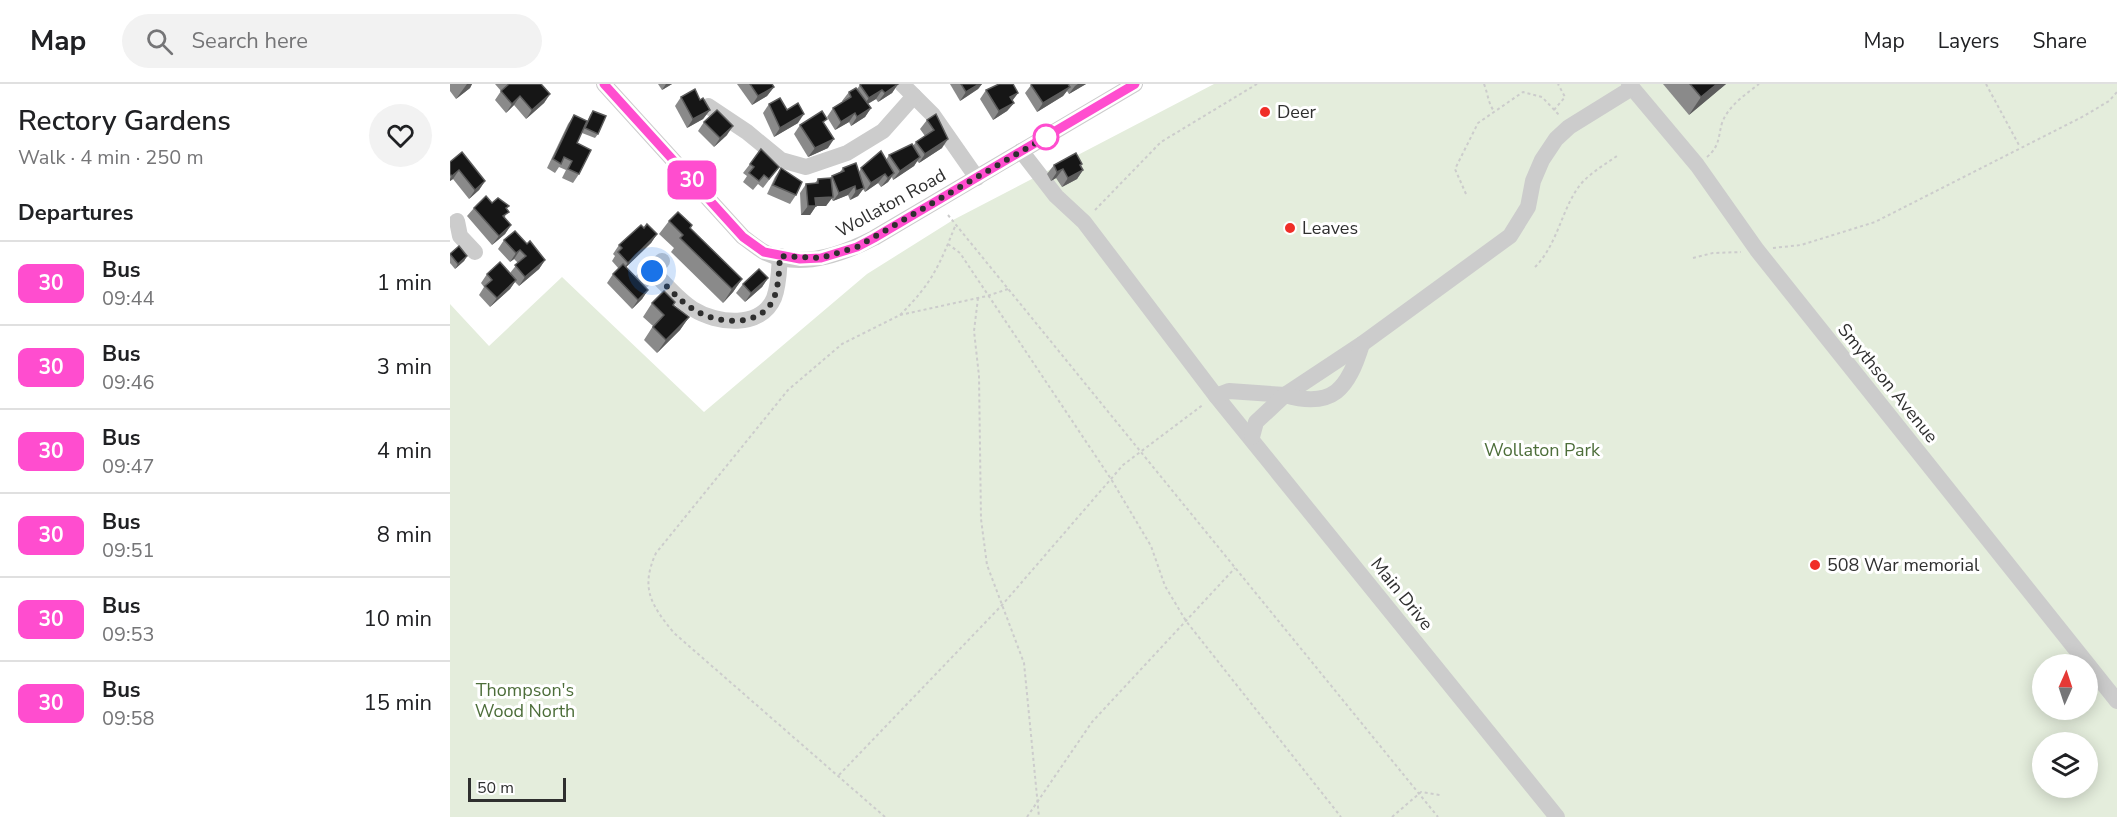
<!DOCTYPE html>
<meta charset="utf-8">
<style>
:root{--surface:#fff;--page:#f2f2f2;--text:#202124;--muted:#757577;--line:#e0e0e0}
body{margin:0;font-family:"Nunito Sans",sans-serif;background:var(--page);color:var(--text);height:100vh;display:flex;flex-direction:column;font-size:22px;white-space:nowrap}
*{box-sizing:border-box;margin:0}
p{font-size:20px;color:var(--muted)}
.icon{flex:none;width:33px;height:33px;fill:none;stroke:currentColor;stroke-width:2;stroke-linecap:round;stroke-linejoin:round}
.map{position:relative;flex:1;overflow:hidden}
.details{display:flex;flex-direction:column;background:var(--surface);width:450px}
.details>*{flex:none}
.badge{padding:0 12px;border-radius:9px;font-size:21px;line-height:39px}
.needle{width:39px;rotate:3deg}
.fabs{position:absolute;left:1582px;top:570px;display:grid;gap:12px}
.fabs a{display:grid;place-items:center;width:66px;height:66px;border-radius:50%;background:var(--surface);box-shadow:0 3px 15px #0003;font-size:30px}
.scale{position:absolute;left:18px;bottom:15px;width:98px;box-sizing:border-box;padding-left:6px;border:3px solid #2f2f2f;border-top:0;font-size:16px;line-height:21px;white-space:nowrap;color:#2f2f2f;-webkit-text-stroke:4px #fff;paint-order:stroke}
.you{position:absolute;width:30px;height:30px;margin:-15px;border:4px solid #fff;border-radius:50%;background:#1a73e8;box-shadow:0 0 0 9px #1a73e833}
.map>.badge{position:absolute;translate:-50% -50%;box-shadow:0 0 0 3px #fff}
h2{padding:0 18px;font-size:22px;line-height:54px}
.round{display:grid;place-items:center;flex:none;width:63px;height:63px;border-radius:32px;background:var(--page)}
.overview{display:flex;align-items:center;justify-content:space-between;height:102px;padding:0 18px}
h1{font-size:28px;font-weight:600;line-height:45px}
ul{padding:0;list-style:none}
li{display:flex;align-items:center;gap:18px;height:84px;padding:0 18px;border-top:2px solid var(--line)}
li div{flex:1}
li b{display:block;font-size:22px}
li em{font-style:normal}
li .badge{min-width:66px;font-weight:700;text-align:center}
header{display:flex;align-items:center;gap:36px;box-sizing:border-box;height:84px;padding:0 30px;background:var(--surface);border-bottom:2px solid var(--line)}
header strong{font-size:28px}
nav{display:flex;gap:33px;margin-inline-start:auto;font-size:21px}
.search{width:420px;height:54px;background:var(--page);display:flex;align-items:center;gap:15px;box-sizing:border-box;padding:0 21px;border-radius:33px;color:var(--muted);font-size:22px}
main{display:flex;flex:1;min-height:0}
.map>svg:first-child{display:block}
.green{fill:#e4eddc;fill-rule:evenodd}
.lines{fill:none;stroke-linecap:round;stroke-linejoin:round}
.path{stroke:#ccc;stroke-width:2;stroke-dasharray:3 3;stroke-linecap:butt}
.minor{stroke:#ccc;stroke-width:16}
.wall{fill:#8a8a8a}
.shaded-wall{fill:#5c5c5c}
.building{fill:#161616;stroke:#5c5c5c;stroke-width:1.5}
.line-casing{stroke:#fff;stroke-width:14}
.line{stroke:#ff4dcf;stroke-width:9}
.walk{stroke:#2f2f2f;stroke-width:6;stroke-dasharray:0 10.8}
.poi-dot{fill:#f02e28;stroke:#fff;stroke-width:2}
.stop-dot{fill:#fff;stroke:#ff4dcf;stroke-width:3}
.labels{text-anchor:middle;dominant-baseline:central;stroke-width:6;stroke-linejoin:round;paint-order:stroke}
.poi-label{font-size:18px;fill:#2f2f2f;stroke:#fff;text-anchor:start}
.street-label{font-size:18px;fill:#2f2f2f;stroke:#fff}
.park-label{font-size:18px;fill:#4d6e3a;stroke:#fff}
</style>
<header>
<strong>Map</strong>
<div class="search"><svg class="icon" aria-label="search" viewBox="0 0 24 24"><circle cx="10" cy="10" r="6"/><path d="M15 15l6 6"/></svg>Search here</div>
<nav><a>Map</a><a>Layers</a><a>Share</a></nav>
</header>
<main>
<section class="details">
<div class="overview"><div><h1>Rectory Gardens</h1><p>Walk · 4 min · 250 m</p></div><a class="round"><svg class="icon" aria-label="heart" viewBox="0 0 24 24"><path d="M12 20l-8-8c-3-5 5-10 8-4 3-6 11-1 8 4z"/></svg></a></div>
<h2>Departures</h2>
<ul>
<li><span class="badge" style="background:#ff4dcf;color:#fff">30</span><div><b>Bus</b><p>09:44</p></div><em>1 min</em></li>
<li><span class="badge" style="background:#ff4dcf;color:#fff">30</span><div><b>Bus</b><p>09:46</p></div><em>3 min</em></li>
<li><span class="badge" style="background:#ff4dcf;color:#fff">30</span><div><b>Bus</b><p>09:47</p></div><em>4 min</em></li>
<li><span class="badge" style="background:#ff4dcf;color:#fff">30</span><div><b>Bus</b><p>09:51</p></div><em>8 min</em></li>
<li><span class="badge" style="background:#ff4dcf;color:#fff">30</span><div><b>Bus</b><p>09:53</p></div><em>10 min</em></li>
<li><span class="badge" style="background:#ff4dcf;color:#fff">30</span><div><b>Bus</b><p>09:58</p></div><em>15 min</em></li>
</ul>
</section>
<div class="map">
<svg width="1667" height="733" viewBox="0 0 1667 733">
<rect width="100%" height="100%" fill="#fff"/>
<!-- green -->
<path class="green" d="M764,0H1667V733H0V220L39,262L112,193L254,328L417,190L503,136ZM1593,580H1638V626H1593ZM1593,658H1638V704H1593Z"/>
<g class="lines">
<!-- path -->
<g class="path">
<path d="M1034,0C1038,10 1038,19 1044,27"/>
<path d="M1536,0L1570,63"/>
<path d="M1104,26L1115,13L1108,0"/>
<path d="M1257,73C1270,62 1268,53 1272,39C1278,22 1296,10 1309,0"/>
<path d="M1016,110L1005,85L1028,39L1073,8L1092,13L1110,32"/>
<path d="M645,126L711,58L807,0"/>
<path d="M498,131L988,733"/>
<path d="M498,160L510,169L661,395L701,462L715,502L736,537L891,733"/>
<path d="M1323,164L1351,161L1425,138L1634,32L1659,17L1667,8"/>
<path d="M1243,174L1263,169L1291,168"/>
<path d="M1085,183C1108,160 1111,126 1130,101C1140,89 1154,81 1167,72"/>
<path d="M528,214L524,247L529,292L531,435L537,481L574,579L589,733"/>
<path d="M450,231C483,198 489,182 506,140"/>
<path d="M389,691L553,520L673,381L754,320"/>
<path d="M435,733L224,549C201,521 190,504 206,469L338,306L392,260L450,231L537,212L558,205"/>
<path d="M577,733L642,638L785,484"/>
<path d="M942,733L971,708L990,711"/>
</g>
<!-- minor -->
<g class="minor">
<path d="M154,0L293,153C300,158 308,165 316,169C350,185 393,170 424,154L685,0"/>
<path d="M452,0L483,31L527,94"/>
<path d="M1179,0L1247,81L1307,166L1667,617"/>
<path d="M258,22L297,48L331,76L356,83L397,69L433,47L464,12"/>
<path d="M571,67L606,112L634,138L766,312L1107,733"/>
<path d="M7,137L10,152L25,168"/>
<path d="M202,187C215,199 228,216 243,225C267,240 311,245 324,214C329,201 329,186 330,172"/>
<path d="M192,197L212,177"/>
<path d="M766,312L779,307L835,311L912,260L1060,152L1078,123L1083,97L1092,76L1106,55L1119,43L1182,4"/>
<path d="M802,353L806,338L835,311C883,325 898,305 912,260"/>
</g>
</g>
<!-- wall -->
<g class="wall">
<path d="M0,0H22L20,4L6,15L0,7Z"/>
<path d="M45,0H91L100,10L94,19L76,35L64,21L56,29L45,16L51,7Z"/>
<path d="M208,0H222L212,6Z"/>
<path d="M287,0H322L324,3L317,12L302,21Z"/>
<path d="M448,0L442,9L428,18L426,15L418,20L421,24L415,33L401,42L399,38L385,46L377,33L383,24L393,18L392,17L399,8L407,5L410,1Z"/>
<path d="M500,0H532L528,5L510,17Z"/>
<path d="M582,0H636L619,10L617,7L613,12L587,28L575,9Z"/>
<path d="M1213,0H1276L1239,31Z"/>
<path d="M536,6L568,9L562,17L564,19L557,27L543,36L530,15Z"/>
<path d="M231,13L260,26L253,35L237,44L225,22Z"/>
<path d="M319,20L337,26L348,39L324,53L313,29Z"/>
<path d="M143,27L148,50L145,54L132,49L140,31Z"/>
<path d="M486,30L492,64L469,79L467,77L464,82L443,96L442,93L438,98L431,103L428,99L415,108L413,105L408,112L400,116L398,111L383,117L381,114L376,122H366L360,131H351L350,109L356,100L365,99L368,95L380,94L382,92L390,88L393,84L409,88L411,84L436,76L439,71L463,62L466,58L475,52L470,45L477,36Z"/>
<path d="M124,31L129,90L123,99L112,94L116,86L109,83L105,89L97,84L118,40Z"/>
<path d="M254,38L277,51L264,63L248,47Z"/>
<path d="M374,39L378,64L358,73L344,50L350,41Z"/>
<path d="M0,78L35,97L29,106L19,115L3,95L0,97Z"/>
<path d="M300,80L329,83L313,104L308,100L303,106L293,98L297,92L293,89Z"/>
<path d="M632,80L631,82L633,86L627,95L612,103L606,94L601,97L597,90L604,81Z"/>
<path d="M331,84L346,111L340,120L317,110L325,93Z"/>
<path d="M42,119L59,122L56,125L55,134L61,141L55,150L42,161L17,132L24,124Z"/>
<path d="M219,137L240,144L292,195L283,208L273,219L221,168L224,164L209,150Z"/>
<path d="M194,144L207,150L201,159L176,183L198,206L192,215L182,225L157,199L163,190L169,185L162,177L165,172L163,170L169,161Z"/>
<path d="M54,156L77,160L95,176L89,185L69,202L65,198L60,205L40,223L29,211L34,203L31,199L37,190L60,189L68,179L64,175L60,178L48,165Z"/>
<path d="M0,170L17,172L14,177L5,185L0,179Z"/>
<path d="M318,194L312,203L295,218L286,209L293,200Z"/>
<path d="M225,218L223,221L239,233L230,246L207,269L194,256L203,242L193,233L202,219Z"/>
</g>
<!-- shaded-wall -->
<g class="shaded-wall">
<path d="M17,0H22L20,4L6,15Z"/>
<path d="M216,0H222L212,6Z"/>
<path d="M448,0L442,9L428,18L435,9Z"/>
<path d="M529,0H532L528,5L510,17L516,8Z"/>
<path d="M628,0H636L619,10L625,2Z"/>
<path d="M1267,0H1276L1239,31L1251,13Z"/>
<path d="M324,3L317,12L302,21L308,12Z"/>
<path d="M620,3L613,12L587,28L593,19Z"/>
<path d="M432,6L426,15L412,23L419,14Z"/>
<path d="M568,9L562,17L560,13Z"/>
<path d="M100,10L94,19L76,35L82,26Z"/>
<path d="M70,12L64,21L56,29L62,20Z"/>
<path d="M564,19L557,27L543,36L549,27Z"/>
<path d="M421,24L415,33L401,42L407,33Z"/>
<path d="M260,26L253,35L237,44L243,35Z"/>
<path d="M405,29L399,38L385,46L391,38Z"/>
<path d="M354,30L348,39L324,53L330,44Z"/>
<path d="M283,42L277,51L264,63L270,54Z"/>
<path d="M384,55L378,64L358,73L365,64Z"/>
<path d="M498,55L492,64L469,79L475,70Z"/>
<path d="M470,73L464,82L443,96L450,87Z"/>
<path d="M613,85L606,94L601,97L607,88Z"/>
<path d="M9,86L3,95L0,97V95L2,92Z"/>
<path d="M633,86L627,95L612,103L618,94Z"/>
<path d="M444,89L438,98L431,103L438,94Z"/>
<path d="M435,90L428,99L415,108L421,99Z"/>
<path d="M35,97L29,106L19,115L25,106Z"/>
<path d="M405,102L398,111L383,117L389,109Z"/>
<path d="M414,104L408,112L400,116L406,107Z"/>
<path d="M383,113L376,122H366L360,131H351L358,122L365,114Z"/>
<path d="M61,141L55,150L42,161L49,152Z"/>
<path d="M207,150L201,159L171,188L178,179Z"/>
<path d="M70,166L64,175L60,178L66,169Z"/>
<path d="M17,172L14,177L5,185L8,180Z"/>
<path d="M95,176L89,185L69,202L75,193Z"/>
<path d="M318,194L312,203L295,218L301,209Z"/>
<path d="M292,195L283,208L273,219L282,205Z"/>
<path d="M66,196L60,205L40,223L47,214Z"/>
<path d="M198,206L192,215L182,225L188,216Z"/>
<path d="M239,233L230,246L207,269L216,256Z"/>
</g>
<!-- building -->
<g class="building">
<path d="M59,0H91L100,10L82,26L70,12L62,20L51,7Z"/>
<path d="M300,0H322L324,3L308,12Z"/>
<path d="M412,0H448L435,9L432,6L419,14L410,1Z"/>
<path d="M511,0H529L516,8Z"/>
<path d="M549,0H563L568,9L560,13L564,19L549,27L536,6Z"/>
<path d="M582,0H618L620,3L593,19L581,1Z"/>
<path d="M1240,0H1267L1251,13Z"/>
<path d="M406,4L421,24L407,33L405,29L391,38L383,24L401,13L399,8Z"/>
<path d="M245,5L250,16L253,14L260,26L243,35L231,13Z"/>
<path d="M330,14L337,26L348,19L354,30L330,44L319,20Z"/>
<path d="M267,26L283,42L270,54L254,38Z"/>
<path d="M143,27L156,32L148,50L135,44Z"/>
<path d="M372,27L377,35L373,38L384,55L365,64L350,41Z"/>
<path d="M486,30L498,55L475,70L466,58L484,46L477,36Z"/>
<path d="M124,31L137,37L127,59L141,66L129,90L118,85L122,77L114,73L111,80L103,75Z"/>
<path d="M462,60L470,73L450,87L439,71Z"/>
<path d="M311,65L329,83L319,95L314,91L309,97L299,89L304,83L300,80Z"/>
<path d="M431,67L444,89L438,94L435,90L421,99L411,84Z"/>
<path d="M12,68L35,97L25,106L9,86L2,92L0,90V78Z"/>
<path d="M626,69L632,80L630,81L633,86L618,94L613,85L607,88L604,81Z"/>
<path d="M406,79L414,104L406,107L405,102L389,109L382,92L394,87L393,84Z"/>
<path d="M331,84L352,98L346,111L323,101Z"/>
<path d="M381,94L383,113L365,114L366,122H358L356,100L368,99V95Z"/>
<path d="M36,112L42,119L48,114L59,122L56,124L59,128L53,132L61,141L49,152L24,124Z"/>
<path d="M228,128L242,141L240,144L292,195L282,205L230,154L233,151L219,137Z"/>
<path d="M197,140L207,150L178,179L168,168L172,164L169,161L191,141L194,144Z"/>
<path d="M65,147L77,160L80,157L95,176L75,193L65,181L76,172L70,166L66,169L54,156Z"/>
<path d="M9,162L17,172L8,180L0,170Z"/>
<path d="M50,178L66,196L47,214L35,202L42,196L37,190Z"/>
<path d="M173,180L198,206L188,216L163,190Z"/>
<path d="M309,185L318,194L301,209L293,200Z"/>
<path d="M214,207L225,218L223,221L239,233L216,256L203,243L214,231L202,219Z"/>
</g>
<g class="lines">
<!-- line casing -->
<g class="line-casing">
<path id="line" d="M154,0L293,153L314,168L350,175L371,174L407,163L424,154L685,0"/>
</g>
<!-- line -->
<use href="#line" class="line"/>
<!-- walk -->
<path class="walk" d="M202,187C215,200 228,216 243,225C266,240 311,245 324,214C329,201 329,186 330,172L371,174L407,163L596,53"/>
</g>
<!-- markers -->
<g class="poi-dot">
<circle cx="815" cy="28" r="6"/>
<circle cx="840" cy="144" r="6"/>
<circle cx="1365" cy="481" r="6"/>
</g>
<circle class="stop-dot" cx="596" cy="53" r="12"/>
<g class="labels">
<!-- poi labels -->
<g class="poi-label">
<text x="827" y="28">Deer</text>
<text x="852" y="144">Leaves</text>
<text x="1377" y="481">508 War memorial</text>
</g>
<!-- street labels -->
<g class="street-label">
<text transform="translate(441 119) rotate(-29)">Wollaton Road</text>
<text transform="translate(1438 299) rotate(51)">Smythson Avenue</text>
<text transform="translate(952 510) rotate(51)">Main Drive</text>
</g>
<!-- park labels -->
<g class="park-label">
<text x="1092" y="366">Wollaton Park</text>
<text x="75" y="606">Thompson's<tspan x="75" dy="21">Wood North</tspan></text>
</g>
</g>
</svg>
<div class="fabs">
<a><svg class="needle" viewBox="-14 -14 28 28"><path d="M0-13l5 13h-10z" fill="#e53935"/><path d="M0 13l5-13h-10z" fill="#757577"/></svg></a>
<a><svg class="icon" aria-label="layers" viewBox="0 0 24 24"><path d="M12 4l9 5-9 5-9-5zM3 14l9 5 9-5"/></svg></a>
</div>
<div class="scale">50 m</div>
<div class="you" style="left:202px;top:187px"></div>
<b class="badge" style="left:242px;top:96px;background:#ff4dcf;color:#fff">30</b>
</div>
</main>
